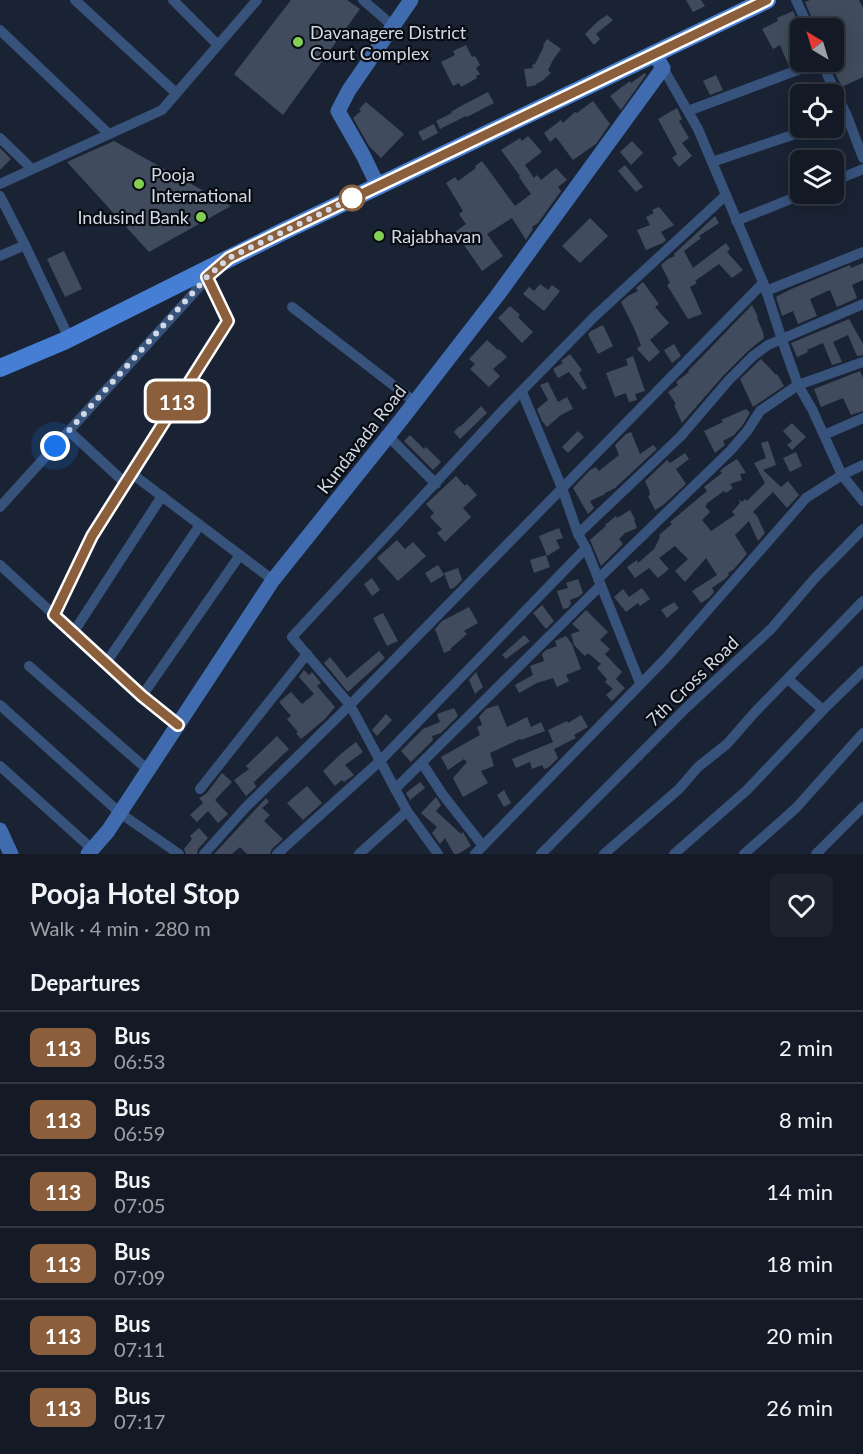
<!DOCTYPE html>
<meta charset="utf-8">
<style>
:root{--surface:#131a26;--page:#1c232e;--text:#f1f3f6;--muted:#9da1a7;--line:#323843}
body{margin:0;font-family:Lato,sans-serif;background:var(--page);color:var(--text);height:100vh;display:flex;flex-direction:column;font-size:22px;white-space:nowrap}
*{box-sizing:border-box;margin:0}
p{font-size:20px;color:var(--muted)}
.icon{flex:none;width:33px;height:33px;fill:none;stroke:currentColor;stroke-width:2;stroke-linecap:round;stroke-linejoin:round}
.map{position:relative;height:854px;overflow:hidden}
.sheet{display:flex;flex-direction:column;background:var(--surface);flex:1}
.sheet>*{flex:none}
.badge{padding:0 12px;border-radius:9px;font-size:21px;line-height:39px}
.needle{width:39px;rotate:322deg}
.controls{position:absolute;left:790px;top:18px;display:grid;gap:12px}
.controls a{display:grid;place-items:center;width:54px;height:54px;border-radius:9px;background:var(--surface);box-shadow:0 3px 15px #0003,0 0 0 2px var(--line);font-size:30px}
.you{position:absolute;width:30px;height:30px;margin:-15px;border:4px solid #fff;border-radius:50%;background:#1a73e8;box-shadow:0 0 0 9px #1a73e833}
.map>.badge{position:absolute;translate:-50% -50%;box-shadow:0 0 0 3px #fff}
h2{padding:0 30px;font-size:22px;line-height:54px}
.round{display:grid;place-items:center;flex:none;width:63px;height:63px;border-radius:9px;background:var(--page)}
.overview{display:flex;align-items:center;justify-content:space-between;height:102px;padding:0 30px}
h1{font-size:28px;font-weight:700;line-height:45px}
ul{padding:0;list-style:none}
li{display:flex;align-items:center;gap:18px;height:72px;padding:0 30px;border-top:2px solid var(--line)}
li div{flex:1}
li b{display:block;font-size:22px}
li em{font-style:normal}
li .badge{min-width:66px;font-weight:700;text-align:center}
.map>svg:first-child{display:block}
.building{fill:#404c5d}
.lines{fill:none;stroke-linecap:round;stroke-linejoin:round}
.street{stroke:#37527b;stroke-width:10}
.secondary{stroke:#406bae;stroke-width:15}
.primary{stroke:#467ed4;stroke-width:18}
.line-casing{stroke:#fff;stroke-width:14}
.line{stroke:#8b5e3c;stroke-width:9}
.walk{stroke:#d2d9e4;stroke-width:6;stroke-dasharray:0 10.8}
.poi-dot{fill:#81d051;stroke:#080c13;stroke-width:2}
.stop-dot{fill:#fff;stroke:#8b5e3c;stroke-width:3}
.labels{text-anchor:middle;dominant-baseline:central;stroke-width:4.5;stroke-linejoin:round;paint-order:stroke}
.poi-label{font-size:18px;fill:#d2d9e4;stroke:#080c13;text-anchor:start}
.street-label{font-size:18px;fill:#d2d9e4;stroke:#080c13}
</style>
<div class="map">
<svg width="863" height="854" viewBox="0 0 863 854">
<rect width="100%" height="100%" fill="#192333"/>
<!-- building -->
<g class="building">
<path d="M291,0H347L360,9L283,115L234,74Z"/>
<path d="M686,0H701L705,6L693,12Z"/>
<path d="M810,0H859L863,8V77L842,87L834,71L832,62H834V28H816L805,2Z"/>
<path d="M793,11L801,29V59L788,64L780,45L773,49L762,29L778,21L777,18Z"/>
<path d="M607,15L613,20L596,34L600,39L594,45L585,34L597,22Z"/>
<path d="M547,39L561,49L553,60L548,70L551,73L542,81L536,84V85L527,87L524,69L533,68L532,65L535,64L544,46L543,45Z"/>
<path d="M466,45L472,57L475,56L480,65L476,68L480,74L476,76L477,78L461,87L459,83L453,86L441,62L455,55L453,51Z"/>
<path d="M645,73L646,75L621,110L610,96L630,81L631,83Z"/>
<path d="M716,75L723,90L710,95L703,81Z"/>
<path d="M488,92L494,103L467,117L466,116L440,129L436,121L452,113L451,112L461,106Z"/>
<path d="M593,101L610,124L596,144L573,160L556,137L550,142L544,133L561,120L563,123L575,112L577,113Z"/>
<path d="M366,102L404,134L381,158L369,146L353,118L361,111L359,109Z"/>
<path d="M677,108L682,119L679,121L689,138L682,143L692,156L679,167L672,158L677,154L658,119Z"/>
<path d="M434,124L438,133L423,141L418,132Z"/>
<path d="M528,136L542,152L525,165L534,178L537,175L541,180L556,168L567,180L558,187L561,191L538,223L532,227L533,229L526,240L512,218L487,234L503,256L482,271L455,232L466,224L459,214L463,211L446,183L455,177L458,181L476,168L475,166L482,161L515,206L531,194L519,177L520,176L501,150L520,138L522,141Z"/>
<path d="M114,141L231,206L149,252L67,162Z"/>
<path d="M632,141L643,153L631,165L620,152Z"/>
<path d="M0,148L11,159L0,170Z"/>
<path d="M625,165L643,187L636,192L618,171Z"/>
<path d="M659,207L674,225L661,232L666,240L663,243L646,250L637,230L650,225L646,217L654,213L652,210Z"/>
<path d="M715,216L719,223L699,236L701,238L684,251L693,268L726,243L730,249L727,252L743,270L732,278L719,264L695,281L697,283L690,287L702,314L688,319L667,285L670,283L661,265L668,259L675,256L674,254Z"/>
<path d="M590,218L608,236L580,263L562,246Z"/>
<path d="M64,251L82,289L65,297L47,259Z"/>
<path d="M863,263V280L852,285L857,298L837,307L830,290L810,299L817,316L798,324L793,311L782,316L776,297L789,290L850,265L851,268Z"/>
<path d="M643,282L659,304L655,307L669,323L650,340L660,352L649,362L637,349L641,345L634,328L621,302L628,296L638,291L636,288Z"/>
<path d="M540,284L548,290L552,285L560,291L544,311L523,294L529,287L534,291Z"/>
<path d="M752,305L758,317L757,318L763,332L764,338L748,351L723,376L682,423L674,405L676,404L668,392L678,385L676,382L689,372L688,371Z"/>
<path d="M510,306L520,315L518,317L533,332L522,343L498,318Z"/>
<path d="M849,319L863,344V355L857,356L848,335L833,342L842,362L832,365L823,343L807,350L808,352L797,357L791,343Z"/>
<path d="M603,325L613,346L598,354L588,334L591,331Z"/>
<path d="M487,340L498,350L499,349L507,357L493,369L500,376L489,387L470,369L475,364L469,359Z"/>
<path d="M674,344L681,356L672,363L664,350Z"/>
<path d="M570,354L582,370L579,373L587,388L583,390L569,372L558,378L553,369L563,363L561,361Z"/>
<path d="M633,356L645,391L635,394L637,400L629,402L626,393L615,397L606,373L628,365L626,359Z"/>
<path d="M761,359L776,375L777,374L784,386L753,407L740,379Z"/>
<path d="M860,371L863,378V411L851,415L843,398L821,407L814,389Z"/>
<path d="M548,382L558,402L567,397L573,409L561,415L547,427L542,421L537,409L548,400L540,385Z"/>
<path d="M481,406L487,413L460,439L454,432L459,426L460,427Z"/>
<path d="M746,409L750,413L742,426L734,435L723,441L725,445L715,453L704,431L723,422L721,420Z"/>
<path d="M792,423L806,437L792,450L787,445L792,441L783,431Z"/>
<path d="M578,431L584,437L568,453L562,447Z"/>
<path d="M631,432L640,454L653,445L657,449L615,488L605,493V494L590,501L594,508L588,514L573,488L590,470L596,467L599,471L619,455L615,445L626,434Z"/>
<path d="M410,435L424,449L426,447L441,462L433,470L404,441Z"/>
<path d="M768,441L776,465L763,470L781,487L788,481L799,495L787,508L773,492L753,512L757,516L765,533L758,541L749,521L735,535L747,554L733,570L728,573L729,575L725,579L712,588L714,592L709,598L701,603L692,591L717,575L706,558L685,582L675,571L688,559L675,546L659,558L669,569L658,578L649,568L635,578L627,567L637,560L638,563L654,549L660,537L659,535L672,524L670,522L707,491L704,487L722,473L720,471L723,468L737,459L746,473L740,474L742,480L730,484L733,488L726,493L724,491L706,504L707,505L705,506L710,512L702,520L711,531L735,515L732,512L740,503L739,499L742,502L745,499L747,501L765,483L754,463L766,458L761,443Z"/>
<path d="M796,452L802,466L790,472L783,458Z"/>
<path d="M685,453L689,459L676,469L686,484L662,506L655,510L648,496L650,495L649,490L645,481L667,460L670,463Z"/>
<path d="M456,476L465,486L467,484L477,495L463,508L471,517L445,542L437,533L442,529L430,517L434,513L426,504Z"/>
<path d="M630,510L635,519L634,520L637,528L625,533L619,539L623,544L601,566L590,540L606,526L605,525L616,516L617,518Z"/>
<path d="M559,528L563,538L556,540L560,548L547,556L539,536Z"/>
<path d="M397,540L405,549L413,542L426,556L398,581L377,558Z"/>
<path d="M546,555L550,567L534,573L530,560Z"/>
<path d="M438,565L444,575L431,583L425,573Z"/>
<path d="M458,568L462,580L454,588L450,589L444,573Z"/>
<path d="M372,578L380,590L372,596L364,584Z"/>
<path d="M578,579L583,593L578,597L570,600L571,604L568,608L563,609L557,591L568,588L566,583Z"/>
<path d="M642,588L650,599L640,606L638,603L626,612L614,597L623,589L629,597Z"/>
<path d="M674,602L679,608L667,618L661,610Z"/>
<path d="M542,605L554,621L546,629L533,613Z"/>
<path d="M469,607L478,623L464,631L467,634L450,649L451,650L444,653L435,629L442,621Z"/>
<path d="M586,610L608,632L600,640L610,649L605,654L622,672L616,679L625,688L612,701L606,695L613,689L605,682L607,679L597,668L601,664L588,653L585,656L574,645L571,634L580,631L572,624Z"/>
<path d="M383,613L398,641L387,646L373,618Z"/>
<path d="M524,635L530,641L506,659L502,655Z"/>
<path d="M566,636L572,644L581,669L566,675L569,681L557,687L553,678L537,683L519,693L515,685L533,675L530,666L544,661L542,654L546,650L557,646L555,641Z"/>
<path d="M379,651L385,658L348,692L324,663L330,657L347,678Z"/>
<path d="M304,670L309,675L312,672L321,683L317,686L335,707L325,719L301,739L296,733L298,732L287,719L291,716L279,702L291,692L302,704L314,694L299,677Z"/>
<path d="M476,672L483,687L475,694L469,680Z"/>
<path d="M498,705L507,727L527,717L531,727L541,722L545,731L521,740L520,739L490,753L494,766L481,771L488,783L463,797L453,778L467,762L464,759L448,770L441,757L480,735L477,727L482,725L479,717L486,709Z"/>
<path d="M454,708L458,716L441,733L432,736L433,740L411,762L401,751L423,729L440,722L437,714Z"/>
<path d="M386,714L392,720L377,736L372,730Z"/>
<path d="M581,715L588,727L574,735L576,738L554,749L558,758L549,767L544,769L542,765L532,769L530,762L516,768L512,759L553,742L548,730L567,721L568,723Z"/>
<path d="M277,736L289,749L254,782L256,787L246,796L234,780L249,769L246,766Z"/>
<path d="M356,742L363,752L345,765L354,775L344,782L342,780L335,786L323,771L342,753Z"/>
<path d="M222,773L232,782L215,800L228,814L218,823L208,811L197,822L190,815L203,803L199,798L206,794Z"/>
<path d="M420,782L425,788L410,800L406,793Z"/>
<path d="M307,786L322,803L303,820L287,803Z"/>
<path d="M504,790L511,803L504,807L497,795Z"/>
<path d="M436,797L441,805L436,811L461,834L463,832L471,846L458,854H454L445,838L440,844L432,833L437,827L421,813Z"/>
<path d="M266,798L269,802L262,808L270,815L264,821L283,839L272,849L270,854H247L240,847L232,854H214Z"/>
<path d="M199,828L208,838L198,849L197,854H186L184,849L192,839L190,836Z"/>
</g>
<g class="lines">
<!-- street -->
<g class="street">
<path d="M75,0L176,93"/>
<path d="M173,0L218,45"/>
<path d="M363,0L393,26"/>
<path d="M796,0L809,28"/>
<path d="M0,30L109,134"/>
<path d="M824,62L827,74L847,116L863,158"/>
<path d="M663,68L698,129L765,287L782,340L798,385L812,409L842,475L863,501"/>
<path d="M688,111L819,62"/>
<path d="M0,138L32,169"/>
<path d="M712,162L813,128"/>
<path d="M834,181L863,169"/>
<path d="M0,184L162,110L257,0"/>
<path d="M0,196L25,245L69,338"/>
<path d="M736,221L803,194"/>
<path d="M0,256L25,245"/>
<path d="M766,291L863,252"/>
<path d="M292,307L415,402"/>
<path d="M522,392L562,488L578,534L586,548L640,683"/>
<path d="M69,431L125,483"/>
<path d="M824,435L863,418"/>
<path d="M388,436L436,484"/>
<path d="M131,473L273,580"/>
<path d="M0,507L211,274"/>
<path d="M578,534L681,436L728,381L753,356L768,345L863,304"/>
<path d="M0,565L142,696L178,725"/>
<path d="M598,579L731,450L748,430L760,411L798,385L863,362"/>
<path d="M54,615L92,536L228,321L207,277"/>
<path d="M73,633L162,496"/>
<path d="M106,663L200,525"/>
<path d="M29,666L148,770"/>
<path d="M788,679L823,710"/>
<path d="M142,696L240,555"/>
<path d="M0,705L120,813L179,854"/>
<path d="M422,763L443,795L483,846"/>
<path d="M0,766L92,849"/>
<path d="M200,789L307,654"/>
<path d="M395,789L601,585"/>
<path d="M204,854L246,807L350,705L763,283"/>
<path d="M277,854L380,761L586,548"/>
<path d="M359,854L407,811"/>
<path d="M438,854L407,811L350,705L292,637L505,408L594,317L726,195"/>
<path d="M475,854L666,658L806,498L842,475L863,465"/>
<path d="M541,854L686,708L771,629L815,578L863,529"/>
<path d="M604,854L679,789L698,767L727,744L755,712L863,601"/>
<path d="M674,854L747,790L823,710L863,671"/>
<path d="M744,854L796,808L863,733"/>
<path d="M816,854L863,807"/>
</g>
<!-- secondary -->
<g class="secondary">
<path d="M378,186L363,155L338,111L349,90L411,0"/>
<path d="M0,830L11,854"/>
<path d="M88,854L108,831L273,580L401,420L497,296L663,68L654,53"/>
</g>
<!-- primary -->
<path class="primary" d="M0,368L64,341L282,232L767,0"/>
</g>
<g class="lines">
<!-- line casing -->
<g class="line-casing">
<path id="line" d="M178,725L142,696L54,615L92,536L228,321L207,277L229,258L282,232L767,0"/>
</g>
<!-- line -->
<use href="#line" class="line"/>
<!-- walk -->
<path class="walk" d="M55,446L207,277L229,258L359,195L352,198"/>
</g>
<!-- markers -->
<g class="poi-dot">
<circle cx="298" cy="42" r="6"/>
<circle cx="139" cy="184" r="6"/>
<circle cx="201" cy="217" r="6"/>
<circle cx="379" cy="236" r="6"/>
</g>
<circle class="stop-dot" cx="352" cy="198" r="12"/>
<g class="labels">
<!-- poi labels -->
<g class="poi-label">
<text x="310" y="32">Davanagere District<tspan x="310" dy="21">Court Complex</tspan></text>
<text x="151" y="174">Pooja<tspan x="151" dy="21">International</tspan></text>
<text x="189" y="217" text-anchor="end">Indusind Bank</text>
<text x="391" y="236">Rajabhavan</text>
</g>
<!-- street labels -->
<g class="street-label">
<text transform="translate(361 439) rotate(-52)">Kundavada Road</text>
<text transform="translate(692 681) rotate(-44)">7th Cross Road</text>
</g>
</g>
</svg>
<div class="controls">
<a><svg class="needle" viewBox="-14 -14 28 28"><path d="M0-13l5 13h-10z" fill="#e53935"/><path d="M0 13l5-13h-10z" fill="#9da1a7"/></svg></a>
<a><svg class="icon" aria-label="locate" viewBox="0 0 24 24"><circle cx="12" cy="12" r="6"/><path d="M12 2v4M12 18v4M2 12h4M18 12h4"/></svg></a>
<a><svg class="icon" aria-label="layers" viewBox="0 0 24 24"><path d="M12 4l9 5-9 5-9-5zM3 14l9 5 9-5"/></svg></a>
</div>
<div class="you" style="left:55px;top:446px"></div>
<b class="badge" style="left:177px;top:401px;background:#8b5e3c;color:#fff">113</b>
</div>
<section class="sheet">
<div class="overview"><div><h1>Pooja Hotel Stop</h1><p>Walk · 4 min · 280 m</p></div><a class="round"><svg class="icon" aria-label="heart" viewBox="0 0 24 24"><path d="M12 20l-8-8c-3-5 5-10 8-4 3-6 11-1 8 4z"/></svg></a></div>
<h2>Departures</h2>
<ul>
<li><span class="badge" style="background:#8b5e3c;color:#fff">113</span><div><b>Bus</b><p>06:53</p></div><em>2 min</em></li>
<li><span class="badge" style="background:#8b5e3c;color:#fff">113</span><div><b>Bus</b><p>06:59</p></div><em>8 min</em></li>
<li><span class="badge" style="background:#8b5e3c;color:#fff">113</span><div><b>Bus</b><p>07:05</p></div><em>14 min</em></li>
<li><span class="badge" style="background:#8b5e3c;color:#fff">113</span><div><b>Bus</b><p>07:09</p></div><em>18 min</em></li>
<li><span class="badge" style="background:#8b5e3c;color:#fff">113</span><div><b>Bus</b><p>07:11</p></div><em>20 min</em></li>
<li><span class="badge" style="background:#8b5e3c;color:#fff">113</span><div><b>Bus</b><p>07:17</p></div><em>26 min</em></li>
</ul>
</section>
